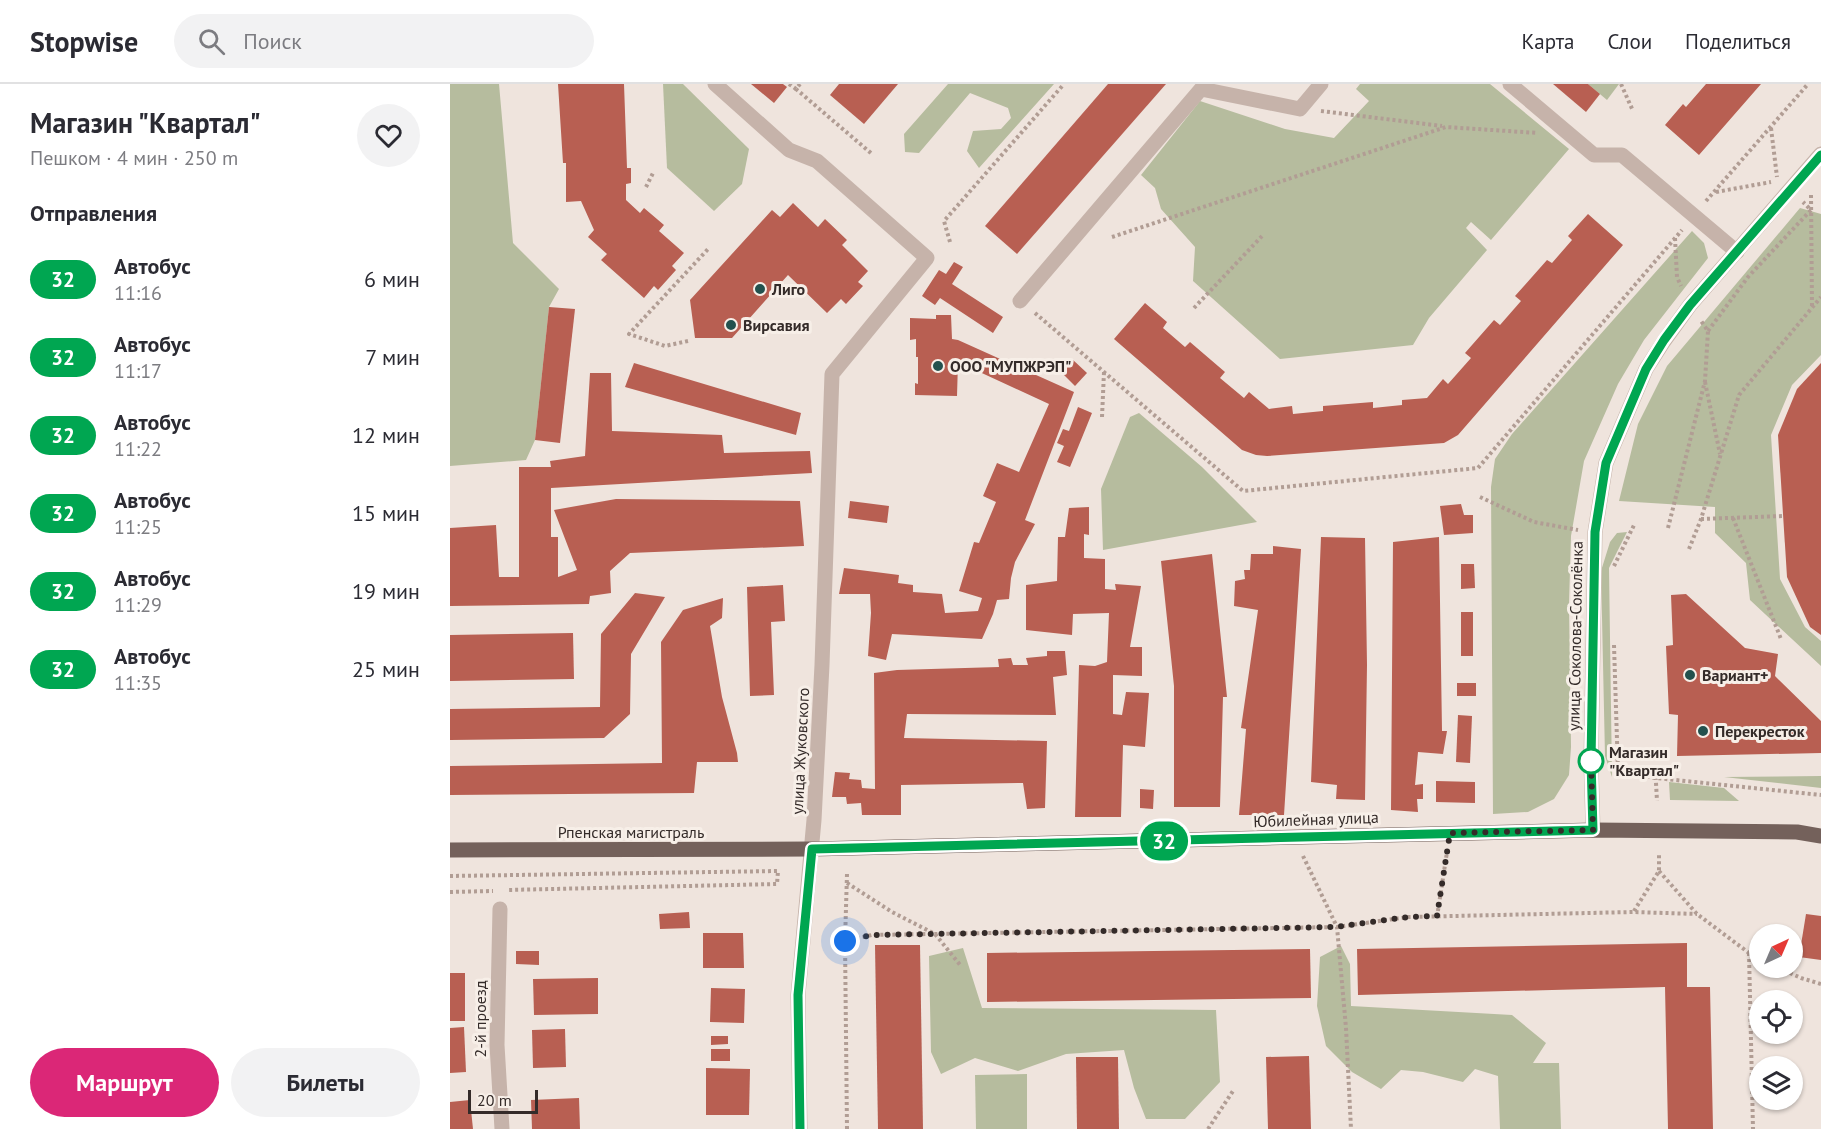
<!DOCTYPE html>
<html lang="ru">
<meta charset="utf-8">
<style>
:root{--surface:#fff;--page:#f2f2f3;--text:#2b2b33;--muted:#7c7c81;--line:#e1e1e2;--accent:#db2777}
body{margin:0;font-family:"PT Sans",sans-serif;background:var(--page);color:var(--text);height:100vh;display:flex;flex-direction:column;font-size:22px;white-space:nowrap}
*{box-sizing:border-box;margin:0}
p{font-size:20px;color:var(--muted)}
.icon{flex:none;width:33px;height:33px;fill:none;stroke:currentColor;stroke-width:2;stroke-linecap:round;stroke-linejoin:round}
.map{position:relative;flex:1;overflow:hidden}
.drawer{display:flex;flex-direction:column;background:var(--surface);width:450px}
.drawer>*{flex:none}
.badge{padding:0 12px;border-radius:20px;font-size:21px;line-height:39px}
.needle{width:39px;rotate:44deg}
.tools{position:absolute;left:1299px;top:840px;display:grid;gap:12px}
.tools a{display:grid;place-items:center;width:54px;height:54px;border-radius:50%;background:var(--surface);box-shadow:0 2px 4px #0004;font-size:30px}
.scale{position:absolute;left:18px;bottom:15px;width:70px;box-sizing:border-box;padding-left:6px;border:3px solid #342b29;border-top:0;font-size:16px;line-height:21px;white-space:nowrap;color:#342b29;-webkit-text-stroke:4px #f7efe8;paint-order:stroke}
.you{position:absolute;width:30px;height:30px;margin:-15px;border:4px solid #fff;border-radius:50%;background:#1a73e8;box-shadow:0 0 0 9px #1a73e833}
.map>.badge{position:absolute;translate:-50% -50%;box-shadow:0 0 0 3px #fff}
h2{padding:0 30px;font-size:22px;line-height:54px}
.round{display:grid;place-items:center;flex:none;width:63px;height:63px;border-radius:32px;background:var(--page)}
.headline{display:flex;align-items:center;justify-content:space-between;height:102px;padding:0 30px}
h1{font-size:28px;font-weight:700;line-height:45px}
.cta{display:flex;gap:12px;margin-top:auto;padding:12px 30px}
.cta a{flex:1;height:69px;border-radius:36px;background:var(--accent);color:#fff;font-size:24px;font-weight:700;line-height:69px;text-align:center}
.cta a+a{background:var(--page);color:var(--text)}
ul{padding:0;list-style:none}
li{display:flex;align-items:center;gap:18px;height:78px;padding:0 30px}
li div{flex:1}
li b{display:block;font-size:22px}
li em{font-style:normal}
li .badge{min-width:66px;font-weight:700;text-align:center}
header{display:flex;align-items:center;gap:36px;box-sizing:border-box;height:84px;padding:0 30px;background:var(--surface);border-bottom:2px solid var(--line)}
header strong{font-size:28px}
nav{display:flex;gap:33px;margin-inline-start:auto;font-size:21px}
.search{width:420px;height:54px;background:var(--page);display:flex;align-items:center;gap:15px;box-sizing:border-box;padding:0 21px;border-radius:33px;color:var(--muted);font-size:22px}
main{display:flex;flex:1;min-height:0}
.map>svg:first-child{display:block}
.green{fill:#b6bc9e}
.building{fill:#b85f52}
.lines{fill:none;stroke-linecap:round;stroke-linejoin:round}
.path{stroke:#b19d94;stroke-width:4;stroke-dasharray:3 3;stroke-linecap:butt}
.minor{stroke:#c6b3aa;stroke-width:15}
.major{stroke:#74615b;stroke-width:15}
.line-casing{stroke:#fff;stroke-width:14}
.line{stroke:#00a651;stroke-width:9}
.walk{stroke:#342b29;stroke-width:6;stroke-dasharray:0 10.8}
.poi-dot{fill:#23514e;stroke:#f7efe8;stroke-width:2}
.stop-dot{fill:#fff;stroke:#00a651;stroke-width:3}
.labels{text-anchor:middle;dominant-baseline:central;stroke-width:6;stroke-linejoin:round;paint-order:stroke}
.poi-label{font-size:16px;font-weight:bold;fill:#342b29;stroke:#f7efe8;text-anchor:start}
.street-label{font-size:16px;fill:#342b29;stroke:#f7efe8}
.stop-label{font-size:16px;font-weight:bold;fill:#342b29;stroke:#f7efe8;text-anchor:start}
</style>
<header>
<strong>Stopwise</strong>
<div class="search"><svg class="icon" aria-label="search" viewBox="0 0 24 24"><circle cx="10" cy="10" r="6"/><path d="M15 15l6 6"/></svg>Поиск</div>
<nav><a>Карта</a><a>Слои</a><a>Поделиться</a></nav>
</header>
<main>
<section class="drawer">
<div class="headline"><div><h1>Магазин &quot;Квартал&quot;</h1><p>Пешком · 4 мин · 250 m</p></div><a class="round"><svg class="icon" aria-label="heart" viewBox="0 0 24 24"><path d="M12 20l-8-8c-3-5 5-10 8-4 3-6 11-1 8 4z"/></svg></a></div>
<h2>Отправления</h2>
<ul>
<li><span class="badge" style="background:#00a651;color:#fff">32</span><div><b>Автобус</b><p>11:16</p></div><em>6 мин</em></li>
<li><span class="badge" style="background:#00a651;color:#fff">32</span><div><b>Автобус</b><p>11:17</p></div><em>7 мин</em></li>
<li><span class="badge" style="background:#00a651;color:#fff">32</span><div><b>Автобус</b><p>11:22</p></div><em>12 мин</em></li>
<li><span class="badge" style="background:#00a651;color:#fff">32</span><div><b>Автобус</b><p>11:25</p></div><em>15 мин</em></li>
<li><span class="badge" style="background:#00a651;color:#fff">32</span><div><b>Автобус</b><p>11:29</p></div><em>19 мин</em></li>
<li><span class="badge" style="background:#00a651;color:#fff">32</span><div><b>Автобус</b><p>11:35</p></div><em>25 мин</em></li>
</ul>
<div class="cta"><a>Маршрут</a><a>Билеты</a></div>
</section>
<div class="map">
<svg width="1371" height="1045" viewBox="0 0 1371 1045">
<rect width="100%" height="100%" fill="#efe4dd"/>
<!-- green -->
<g class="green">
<path d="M0,0H49L63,159L109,205L99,223L85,356L76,376L0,382Z"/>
<path d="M213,0H233L299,65L292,100L264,127L217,84Z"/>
<path d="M498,0H604L529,84L517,67L523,47L551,45L561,34L558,24L520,9L469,69L455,68L454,50Z"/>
<path d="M910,0H1040L1119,65L1041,156L1021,138L1016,144L1037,166L979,234L963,261L830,275L743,197L745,163L711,125L705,104L691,91L750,17L835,45L884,54L919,17L906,5Z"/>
<path d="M1138,0H1169L1157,16Z"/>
<path d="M1350,124L1371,130V271L1342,301L1321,351L1330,495L1355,543L1371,557V582L1300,516L1296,479L1265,449V423L1169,417L1188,340L1217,282Z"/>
<path d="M1242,147L1254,159L1258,174L1194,256L1168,300L1134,377L1121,452L1119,520L1121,663L1119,691L1104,715L1078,728L1043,730L1041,403L1045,375L1062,350Z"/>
<path d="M689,329L752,383L807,438L653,466L651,405L680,333Z"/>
<path d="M1177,448L1159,484L1162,693L1155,672L1151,487L1160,458L1167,449Z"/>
<path d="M1371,692V704L1274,693Z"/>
<path d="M1219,698L1274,704L1289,717L1220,716Z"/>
<path d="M891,862L900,880L901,922L1062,931L1096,959L1083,979H1109L1111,1045H1050L1048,992L1025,985L1013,998L973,988L951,986L931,1005L902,988L876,962L867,922L870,873Z"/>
<path d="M513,864L532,924L766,926L770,998L735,1035H696L684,1004L674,966L616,970L568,987L525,974L491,990L481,968L479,872Z"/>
<path d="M577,990V1045H526L525,991Z"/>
</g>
<!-- building -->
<g class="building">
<path d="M108,0H174L177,84H181V99L176,100V116L190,129L194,124L214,141L209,147L234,169L222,182L226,186L208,206L204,202L194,214L151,176L157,170L138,153L144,146L131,117L116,118V79H113Z"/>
<path d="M301,0H333L337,3L324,19Z"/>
<path d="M389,0H448L414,40L380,11Z"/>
<path d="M658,0H716L567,170L535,142Z"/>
<path d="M1103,0H1138L1150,10L1136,28Z"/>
<path d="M1256,0H1311L1249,71L1215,41L1233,20L1236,23Z"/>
<path d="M343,119L368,143L375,135L397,156L392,161L418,187L408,198L413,202L396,220L391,215L377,229L338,191L282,254H245L240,216L322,126L330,133Z"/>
<path d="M1138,130L1173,161L1008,351L994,359L817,372L806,371L792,366L664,255L695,219L717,238L713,244L735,263L740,258L775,288L770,294L794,314L799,308L819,325L842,322L843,330L873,327V322L923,318V324L952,321V316L977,314L993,295L998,300L1021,274L1015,269L1044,236L1050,241L1071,217L1065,212L1097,176L1102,179L1122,156L1118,152Z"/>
<path d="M504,178L513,183L502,200L553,233L543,249L490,214L485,221L472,212L489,186L496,190Z"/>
<path d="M99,223L125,225L110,359L85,356Z"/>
<path d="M486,231H501L502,255L508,256L624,308L575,436L585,440L565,478L561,494L559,515L547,516L543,530L532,555L442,550L436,576L418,572L421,529L420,510H389L394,484L449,491L448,499L463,501V508L492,510L495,529L528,527L532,514L509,507L524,458L529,459L546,418L533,412L547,379L569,388L599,320L508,278L507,312L465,311V299L468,300V273H466V255L460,256V234L486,235Z"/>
<path d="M622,275L637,289L625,302L610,287Z"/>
<path d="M184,279L351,329L346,351L175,303Z"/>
<path d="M1371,279V551L1360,543L1337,493L1328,351L1347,305Z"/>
<path d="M140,289H161L162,347L272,351L274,369L360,367L362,389L101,404V453H108V493L127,486L104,426L166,415L350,417L354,462L180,469L160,487L161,509L140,512L139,520L0,522V444L46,441L49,493H69V383H101L100,377L135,372Z"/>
<path d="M628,323L642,329L620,383L607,378L614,362L607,359L613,345L619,347Z"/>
<path d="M400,417L439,422L437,439L398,434Z"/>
<path d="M1011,420L1014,431H1023V449L994,451L990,422Z"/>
<path d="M639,423V451L634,450V474L655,475V505L666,506L665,500L691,502L680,563H692V592L663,591V630L672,631L676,608L699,609L695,663L673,661L671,733H625L629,581L645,582L657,578L659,529L623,530L622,551L576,546V501L607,497L608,453H615L619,424Z"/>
<path d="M871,453L915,454L917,581L915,716L886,715L887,701L861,698Z"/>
<path d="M989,453L992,647H997L993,670L968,668L965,701L973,700V715H967L968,728L941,726L943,458Z"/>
<path d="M823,462L851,465L834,731H789L796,645L791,644L808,526L784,522L785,497L795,495L794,486H800L801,470H823Z"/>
<path d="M762,470L777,613H773L770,723H724V602L711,477Z"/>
<path d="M1011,480H1024L1025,504L1011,505Z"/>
<path d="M333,501L335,537L321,538L324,611L300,612L297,503Z"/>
<path d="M185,509L215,513L181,570L180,630L154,654L0,656V625L150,623L151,550Z"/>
<path d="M1236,510L1295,564L1328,570L1325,592L1371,637V669L1227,672L1228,631L1219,630L1216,562L1223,561L1221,511Z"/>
<path d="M273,514L272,534L260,542L272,613L287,669L288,678H247L244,709L0,711V682L212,679L211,558L233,526Z"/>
<rect x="1011" y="528" width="12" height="44"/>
<path d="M123,549L124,595L0,597V551Z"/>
<path d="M597,567H615L617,591L603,593L606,631L457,630L454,654L597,657L595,724L577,725L573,699L451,701V731H412L411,719L397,720L396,713H382L385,688L400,689L399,695L411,696L412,704L425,705L424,589L447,586L549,583L548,575L561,574L563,581H578L576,574L597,572Z"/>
<rect x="1007" y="599" width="19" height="13"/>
<path d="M1008,631L1022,632L1020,679L1006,678Z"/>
<path d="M986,697L1025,698V719L986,718Z"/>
<path d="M690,705L704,706L703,725L690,724Z"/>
<path d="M239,828L240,844L210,845L209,830Z"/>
<path d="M1356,830L1371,832V876L1349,873Z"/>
<path d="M253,849H293L294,884H253Z"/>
<path d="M1237,859V903H1260L1263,1045H1218L1215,903L908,911L907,865Z"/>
<path d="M425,861H470L473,1045H428Z"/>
<path d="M860,865L861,914L537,918V869Z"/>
<path d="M66,867H89V881L66,880Z"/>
<rect x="0" y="889" width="15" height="48"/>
<path d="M148,894V930L84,931L83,895Z"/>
<path d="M261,904L295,905L294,939L260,938Z"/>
<path d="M14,943L16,988L0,989V944Z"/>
<path d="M115,945L116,983L83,984L82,946Z"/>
<path d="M261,952H278V960L261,961Z"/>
<rect x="261" y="965" width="19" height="12"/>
<path d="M859,972L861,1045H818L816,973Z"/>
<path d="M626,973H668L669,1045H627Z"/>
<path d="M256,984L300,985L299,1031H256Z"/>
<path d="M129,1014L130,1045H82L81,1016Z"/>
<path d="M20,1016L23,1045H0V1018Z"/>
</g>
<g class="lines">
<!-- path -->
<g class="path">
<path d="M339,0L346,5"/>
<path d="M350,0L346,5L422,70"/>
<path d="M1171,0L1183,27"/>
<path d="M871,27L992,42"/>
<path d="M1321,44L1327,93"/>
<path d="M196,103L203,89"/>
<path d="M1266,108L1321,98"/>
<path d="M1361,111L1362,223"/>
<path d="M1256,117L1358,0"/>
<path d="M662,153L996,43L1088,49"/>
<path d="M1225,154L1227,193L1231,202"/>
<path d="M500,158L494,137L614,0"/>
<path d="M744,224L813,151"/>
<path d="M585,229L793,407L1028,384L1232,146"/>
<path d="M1258,247L1298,193L1361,126L1353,118"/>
<path d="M238,257L215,262L179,250L259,164"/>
<path d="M1255,298L1270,370"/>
<path d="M652,333L654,288"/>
<path d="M1030,413L1084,438L1128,446"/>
<path d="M1283,434L1331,555"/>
<path d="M1251,435L1333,432"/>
<path d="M1218,444L1255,297L1258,247L1251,237"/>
<path d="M1239,465L1251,435L1289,311L1371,213"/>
<path d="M1164,482L1185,439"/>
<path d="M1164,561L1168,688L1206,694L1371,711"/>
<path d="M1205,681L1207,717"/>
<path d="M853,772L887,843L896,944L901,1045"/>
<path d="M1209,787L1247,830L1299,869L1310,874"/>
<path d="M0,792L328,787L327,800L57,806"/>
<path d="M397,799L442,828L485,850L511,882"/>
<path d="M0,808L43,807"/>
<path d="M1184,827L1209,787V771"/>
<path d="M987,833L997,768"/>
<path d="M395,857L422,851L887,843L958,833L1183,828L1247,830"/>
<path d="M1299,869L1303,1045"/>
<path d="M1329,884L1351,894L1371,900"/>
<path d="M397,1045L395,857L397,790"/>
<path d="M758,1045L783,1007"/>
</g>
<!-- minor -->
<g class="minor">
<path d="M265,0L339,66L367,77L477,174L382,290L372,581L364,736L348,911L350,1045"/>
<path d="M1060,0L1144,71H1172L1287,168"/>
<path d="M570,217L751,5L850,25L871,0"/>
<path d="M1143,746L1141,677L1145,448L1156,379L1196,285L1214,257L1240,221L1371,70"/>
<path d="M50,825L47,961L52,1045"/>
</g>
<!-- major -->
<path class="major" d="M0,766L362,765L1143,746L1347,748L1371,752"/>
</g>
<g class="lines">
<!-- line casing -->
<g class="line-casing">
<path id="line" d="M350,1045L348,911L362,765L1143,746L1141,677L1145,448L1156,379L1196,285L1214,256L1240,221L1371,71"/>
</g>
<!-- line -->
<use href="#line" class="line"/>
<!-- walk -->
<path class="walk" d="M395,857L422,851L886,843L958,833L987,832L1000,749L1143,746L1141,677"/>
</g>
<!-- markers -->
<g class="poi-dot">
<circle cx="310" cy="205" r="6"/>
<circle cx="281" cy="241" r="6"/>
<circle cx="488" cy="282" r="6"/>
<circle cx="1240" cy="591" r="6"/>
<circle cx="1253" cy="647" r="6"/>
</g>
<circle class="stop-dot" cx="1141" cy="677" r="12"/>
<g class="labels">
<!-- poi labels -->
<g class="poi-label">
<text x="322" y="205">Лиго</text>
<text x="293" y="241">Вирсавия</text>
<text x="500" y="282">ООО "МУПЖРЭП"</text>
<text x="1252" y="591">Вариант+</text>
<text x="1265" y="647">Перекресток</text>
</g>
<!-- street labels -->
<g class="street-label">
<text transform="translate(1125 552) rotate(-89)">улица Соколова-Соколёнка</text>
<text transform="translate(350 667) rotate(-87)">улица Жуковского</text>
<text transform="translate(866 735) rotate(-2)">Юбилейная улица</text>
<text x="181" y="748">Рпенская магистраль</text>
<text transform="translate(30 935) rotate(-90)">2-й проезд</text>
</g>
<!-- stop labels -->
<g class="stop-label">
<text x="1159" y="668">Магазин<tspan x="1159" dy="18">"Квартал"</tspan></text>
</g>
</g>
</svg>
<div class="tools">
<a><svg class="needle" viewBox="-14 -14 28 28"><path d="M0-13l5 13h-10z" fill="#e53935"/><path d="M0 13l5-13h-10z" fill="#7c7c81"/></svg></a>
<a><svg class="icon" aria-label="locate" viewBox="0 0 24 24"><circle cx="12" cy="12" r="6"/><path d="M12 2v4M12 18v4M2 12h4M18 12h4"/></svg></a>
<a><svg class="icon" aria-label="layers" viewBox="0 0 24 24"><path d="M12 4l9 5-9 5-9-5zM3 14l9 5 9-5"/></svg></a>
</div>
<div class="scale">20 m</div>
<div class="you" style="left:395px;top:857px"></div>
<b class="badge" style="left:714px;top:757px;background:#00a651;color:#fff">32</b>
</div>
</main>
